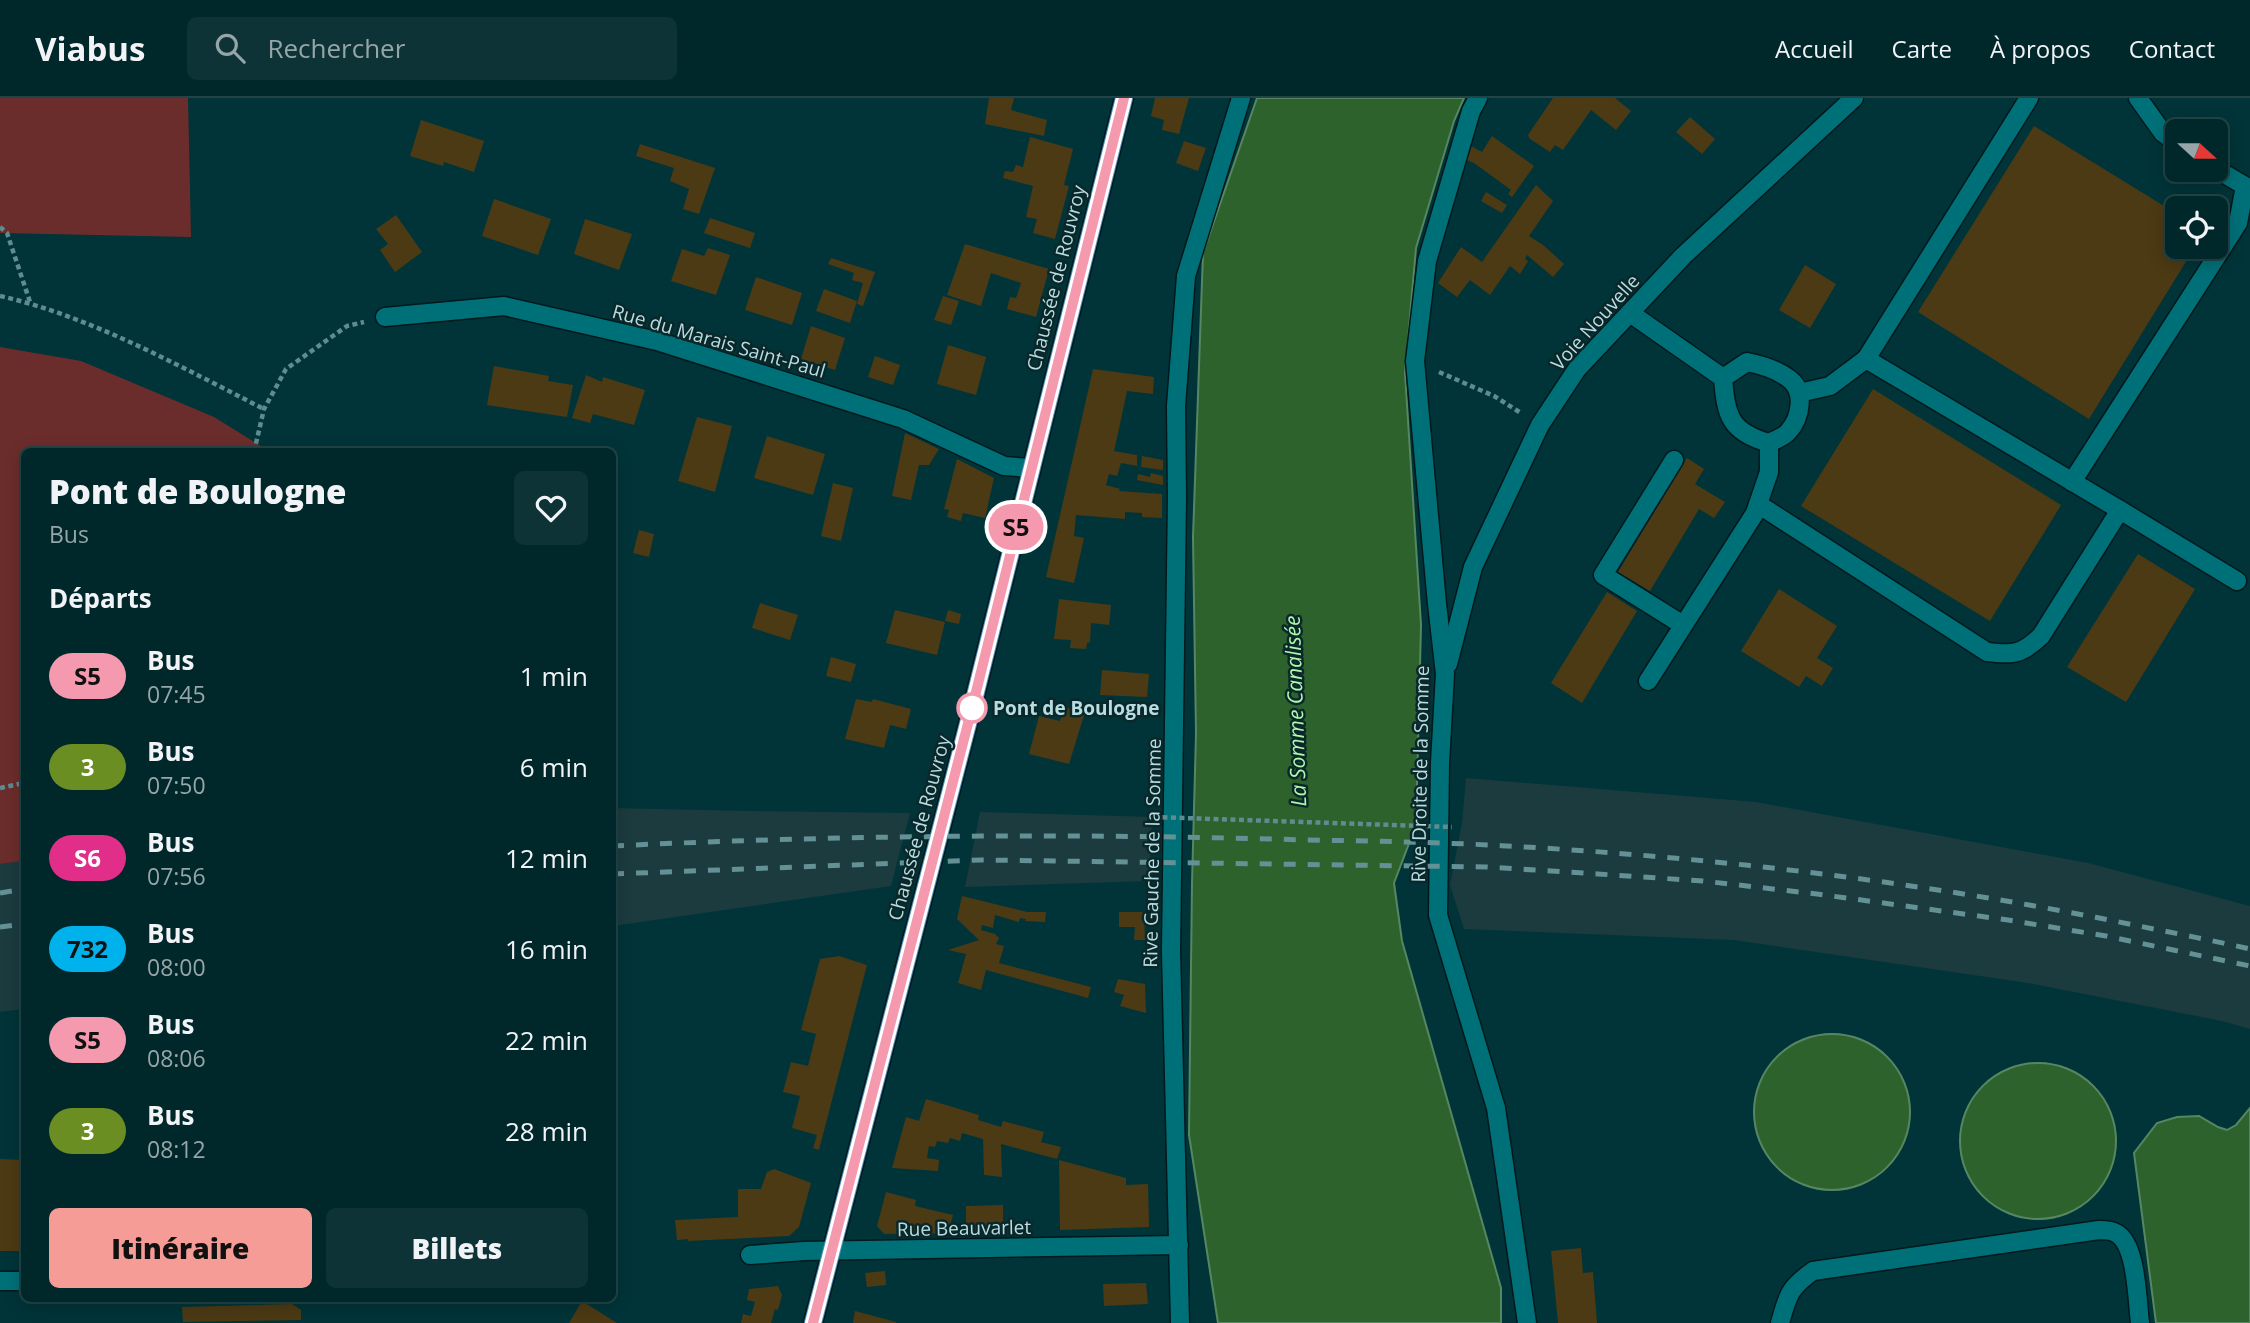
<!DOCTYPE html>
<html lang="fr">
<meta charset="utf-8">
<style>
:root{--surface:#00272a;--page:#0e3336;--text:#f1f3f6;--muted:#95a5a8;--line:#224447;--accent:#f59c96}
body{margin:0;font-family:"Open Sans",sans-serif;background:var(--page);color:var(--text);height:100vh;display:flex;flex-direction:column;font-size:26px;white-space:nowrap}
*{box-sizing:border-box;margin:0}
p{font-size:23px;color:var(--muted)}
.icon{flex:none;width:38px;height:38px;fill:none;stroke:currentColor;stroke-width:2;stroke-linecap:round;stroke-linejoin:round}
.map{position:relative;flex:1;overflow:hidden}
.sheet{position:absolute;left:21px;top:350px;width:595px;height:854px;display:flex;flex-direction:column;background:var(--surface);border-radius:10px;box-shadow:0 4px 18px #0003,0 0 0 2px var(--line)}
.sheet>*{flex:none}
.badge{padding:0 14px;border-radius:23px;font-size:24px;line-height:46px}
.needle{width:46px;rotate:111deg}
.fabs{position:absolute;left:2165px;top:21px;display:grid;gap:14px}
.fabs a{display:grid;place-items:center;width:63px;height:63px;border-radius:10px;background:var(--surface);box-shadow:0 4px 18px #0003,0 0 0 2px var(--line);font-size:35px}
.map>.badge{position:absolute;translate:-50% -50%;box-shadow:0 0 0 4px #fff}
h2{padding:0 28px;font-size:26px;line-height:63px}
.round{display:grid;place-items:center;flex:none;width:74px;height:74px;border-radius:10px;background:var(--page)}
.overview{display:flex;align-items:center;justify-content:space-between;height:119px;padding:0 28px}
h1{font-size:33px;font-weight:800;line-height:52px}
.primary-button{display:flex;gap:14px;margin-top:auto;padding:14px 28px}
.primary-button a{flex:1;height:80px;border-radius:10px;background:var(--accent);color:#111;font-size:28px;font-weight:800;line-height:80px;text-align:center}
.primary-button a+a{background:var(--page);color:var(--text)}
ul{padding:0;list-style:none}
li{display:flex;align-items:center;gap:21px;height:91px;padding:0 28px}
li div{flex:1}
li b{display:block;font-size:26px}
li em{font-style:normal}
li .badge{min-width:77px;font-weight:700;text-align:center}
header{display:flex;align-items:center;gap:42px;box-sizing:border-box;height:98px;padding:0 35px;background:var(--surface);border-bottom:2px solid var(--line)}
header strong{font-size:33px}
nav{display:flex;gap:38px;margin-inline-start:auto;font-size:24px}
.search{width:490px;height:63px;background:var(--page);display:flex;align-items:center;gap:18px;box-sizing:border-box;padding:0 24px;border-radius:10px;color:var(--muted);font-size:26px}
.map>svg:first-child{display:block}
.built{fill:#1b3b3e}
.green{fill:#6b2d2b}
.water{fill:#2d622d;stroke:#568763;stroke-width:2}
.building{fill:#4c3a14}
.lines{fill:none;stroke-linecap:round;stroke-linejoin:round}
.minor-casing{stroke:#00191c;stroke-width:21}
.major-casing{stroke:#00191c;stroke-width:21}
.path{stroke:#5e8c90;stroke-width:4.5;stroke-dasharray:5 3.5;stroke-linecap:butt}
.minor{stroke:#007078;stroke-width:18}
.major{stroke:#4f90bc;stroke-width:18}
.rail{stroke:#649195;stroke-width:5;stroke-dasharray:12 12;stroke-linecap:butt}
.path-bridge{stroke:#5e8c90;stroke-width:4.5;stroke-dasharray:5 3.5;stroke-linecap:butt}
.line-casing{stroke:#fff;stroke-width:16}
.line{stroke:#f599af;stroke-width:10}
.stop-dot{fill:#fff;stroke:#f599af;stroke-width:3.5}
.labels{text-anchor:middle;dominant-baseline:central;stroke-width:5;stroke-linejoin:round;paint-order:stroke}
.street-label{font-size:19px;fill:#b6dee2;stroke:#0b272a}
.stop-label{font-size:19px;font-weight:bold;fill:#b6dee2;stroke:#0b272a;text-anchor:start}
.water-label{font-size:21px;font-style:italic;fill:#adfaab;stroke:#0b272a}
</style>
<header>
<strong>Viabus</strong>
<div class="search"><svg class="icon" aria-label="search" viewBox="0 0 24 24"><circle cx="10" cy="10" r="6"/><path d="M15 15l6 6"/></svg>Rechercher</div>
<nav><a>Accueil</a><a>Carte</a><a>À propos</a><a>Contact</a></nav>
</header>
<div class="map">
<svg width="2250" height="1225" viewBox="0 0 2250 1225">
<rect width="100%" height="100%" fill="#003438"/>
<!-- built -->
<g class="built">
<path d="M1466,680L1756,704L2088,765L2250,808V931L2222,923L2028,885L1734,842L1464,831L1450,787L1462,725Z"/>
<path d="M612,710L749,713L910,715L891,788L613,828Z"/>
<path d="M980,714L1152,719L1149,783L965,789Z"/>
<path d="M24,763V911L0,914V766Z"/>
</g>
<!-- green -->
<g class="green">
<path d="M0,0H188L191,139L0,135Z"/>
<path d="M0,249L81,263L214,319L269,353L24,354V763L0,766Z"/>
</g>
<!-- water -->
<g class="water">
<path d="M1257,0H1464L1454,23L1416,150L1405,275L1421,527L1416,727L1394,785L1402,843L1501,1190V1225H1218L1189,1037L1192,785L1196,636L1193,439L1203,155Z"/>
<circle cx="1832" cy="1014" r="78"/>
<circle cx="2038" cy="1043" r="78"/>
<path d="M2250,1010V1225H2156L2134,1055L2157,1025L2177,1019L2199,1018L2218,1029L2227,1032L2236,1027Z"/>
</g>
<!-- building -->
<g class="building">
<path d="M989,0H1014L1011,12L1047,22L1044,38L985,26Z"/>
<path d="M1155,0H1189L1179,36L1162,32L1164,22L1151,18Z"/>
<path d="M1553,0H1615L1631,13L1616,32L1591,12L1563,52L1555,47L1550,54L1530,41L1528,37Z"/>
<path d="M1690,19L1715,41L1702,56L1676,34Z"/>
<path d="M421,22L484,43L474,74L444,64L443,68L410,58Z"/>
<path d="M2034,28L2177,116V149H2195L2089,321L1918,214Z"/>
<path d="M1492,38L1534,68L1512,99L1508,96L1511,92L1474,65L1465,61L1469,47L1482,54Z"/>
<path d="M1030,39L1073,51L1064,87L1069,88L1055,141L1033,135L1037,121L1026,119L1033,88L1003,80L1005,73L1013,74L1016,67L1023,69Z"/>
<path d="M1184,43L1206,50L1198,73L1176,65Z"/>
<path d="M640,46L715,70L699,116L683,111L689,91L670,83L674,70L636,58Z"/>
<path d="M1536,87L1553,103L1529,138L1543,147L1564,166L1553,179L1527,157L1525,161L1528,163L1520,176L1510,168L1490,197L1470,182L1457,199L1438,185L1461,149L1482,164Z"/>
<path d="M1486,94L1507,107L1502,115L1481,103Z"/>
<path d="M494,101L551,121L538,157L482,138Z"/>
<path d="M396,117L422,154L395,174L380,152L388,146L376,131Z"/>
<path d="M710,120L755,135L750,150L704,135Z"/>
<path d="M585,121L632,136L619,172L574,156Z"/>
<path d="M965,146L1049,171L1036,219L1007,211L1010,199L1016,200L1021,185L991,175L981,208L947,197Z"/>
<path d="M708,150L730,157L716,197L671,183L682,151L704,158Z"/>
<path d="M831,160L875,174L863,208L857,206L863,185L852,182L854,175L828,166Z"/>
<path d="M1805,167L1836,186L1810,230L1779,212Z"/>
<path d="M756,179L802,195L792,227L745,212Z"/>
<path d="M824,191L857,203L850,225L816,213Z"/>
<path d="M943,198L959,203L951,227L934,222Z"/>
<path d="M811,228L845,240L835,272L801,261Z"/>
<path d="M948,247L986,259L976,297L937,286Z"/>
<path d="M875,258L900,267L893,287L868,279Z"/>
<path d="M494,268L549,278L548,283L573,287L567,319L487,307Z"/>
<path d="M1093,271L1154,279L1153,296L1127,293L1120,326L1114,353L1137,357V368L1121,365L1117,378L1109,376L1106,387L1120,391L1119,393L1162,396V420L1142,419V415L1125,414V421L1076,417L1074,438L1084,440L1074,485L1046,479Z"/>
<path d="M586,277L602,284L603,279L645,292L634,327L593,316L590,325L572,320Z"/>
<path d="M1873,291L2061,407L1990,523L1801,408Z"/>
<path d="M697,319L732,328L715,394L678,383Z"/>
<path d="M905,335L939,351L929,367H919L911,402L892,398Z"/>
<path d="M767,338L825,356L813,397L754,380Z"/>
<path d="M1142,358L1163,362V372L1141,369Z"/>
<path d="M1687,360L1704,371L1695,386L1725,404L1714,420L1699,411L1650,493L1618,474Z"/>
<path d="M957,361L994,380L985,420L963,415L961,423L947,419L949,412L944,411Z"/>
<path d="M1151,375L1163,378V387L1137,382L1138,376L1150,379Z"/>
<path d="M833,385L853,390L841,443L821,438Z"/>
<path d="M639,432L654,436L649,459L633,455Z"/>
<path d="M2138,456L2195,491L2126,604L2067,569Z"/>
<path d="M1779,491L1837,528L1817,560L1833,570L1822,588L1806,578L1799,589L1741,553Z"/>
<path d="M1607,494L1637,513L1582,605L1551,585Z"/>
<path d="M1059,501L1111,507L1109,527L1091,525L1090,544L1087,545L1086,551L1070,550L1071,542L1054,541Z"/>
<path d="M760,505L798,517L790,542L752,530Z"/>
<path d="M895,512L945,524L937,557L886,545Z"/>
<path d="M948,512L961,516L959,526L945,523Z"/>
<path d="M831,559L856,566L851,584L826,578Z"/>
<path d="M1102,572L1149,576L1147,599L1100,597Z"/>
<path d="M856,601L872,604L873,601L911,611L906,631L890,627L884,650L845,641Z"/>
<path d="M1064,609L1085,614L1069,666L1029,656L1039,618L1060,623Z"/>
<path d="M962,798L1027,814H1046L1045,824L1025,823L1026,821L1020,820L1019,824L995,817L993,830L982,827L981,832L995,836L999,840L996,846L1004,848L999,865L1091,889L1088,900L986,872L981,892L958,885L966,856L948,852L979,842L957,821Z"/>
<path d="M1119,814H1144L1145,842H1134L1135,829H1119Z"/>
<path d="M839,858L867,867L819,1052L813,1050L817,1037L792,1030L800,998L783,994L791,964L808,968L816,936L801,932L820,861Z"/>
<path d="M1118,881L1145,886L1146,915L1120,908L1124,897L1114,894Z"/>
<path d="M926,1001L979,1017L978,1022L1001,1029L1003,1023L1044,1034L1041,1044L1061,1049L1057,1061L1001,1046L1002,1079L984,1077L983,1041L962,1035L960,1043L950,1040L948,1045L937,1043L935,1049L929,1048L927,1060L939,1062L938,1073L892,1070L906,1019L919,1023Z"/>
<path d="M0,1061L24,1062V1153H0Z"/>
<path d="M1059,1062L1126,1080V1087L1148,1086L1149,1129L1060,1132Z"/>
<path d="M774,1071L811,1085L799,1129L789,1138L688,1143V1141L677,1142L675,1122L738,1119V1091H761L767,1074Z"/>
<path d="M886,1094L916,1102L915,1108L953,1117L948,1135L884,1136L877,1128Z"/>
<path d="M1003,1107V1134L966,1135V1108Z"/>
<path d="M1581,1150L1583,1175L1593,1174L1597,1225H1558L1551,1153Z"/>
<path d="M885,1173L886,1187L867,1189L865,1175Z"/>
<path d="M1146,1185L1148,1206L1104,1208L1103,1186Z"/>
<path d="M778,1188L782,1197L778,1212L775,1211L771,1225H741L743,1216L751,1218L755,1204L747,1202L749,1191Z"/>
<path d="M582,1203L617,1225H569Z"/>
<path d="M292,1206L301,1212V1222L183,1224L182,1209Z"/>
<path d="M855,1213L896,1224V1225H853Z"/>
</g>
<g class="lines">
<!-- minor casing -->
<g class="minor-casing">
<g id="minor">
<path d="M1478,0L1471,13L1427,163L1415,263L1437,506L1445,576L1440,665L1438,817L1496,1010L1527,1225"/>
<path d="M2138,0L2163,35L2177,45"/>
<path d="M1630,215L1723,280C1726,318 1730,334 1769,345C1775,342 1784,339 1788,334C1801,320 1806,292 1788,280C1776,271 1762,267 1747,264L1723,280"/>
<path d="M385,219L504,208L657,243L903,321L1004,368L1030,370"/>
<path d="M1866,261L2029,0"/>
<path d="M1674,362L1603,477L1683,527"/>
<path d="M2072,384L2238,125L2245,88L2216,71"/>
<path d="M1758,406L1987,554C2013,557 2021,557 2041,538L2120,412L1866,261L1830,288L1799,295"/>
<path d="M2120,412L2237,483"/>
<path d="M1448,566L1473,469L1540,327L1577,271L1683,158L1854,0"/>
<path d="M1648,583L1755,415L1769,374V345"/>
<path d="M750,1157L804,1153L1179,1147"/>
<path d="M0,1183H24"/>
<path d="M1180,1225L1171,853L1177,399L1176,308L1186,178L1241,0"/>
<path d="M1780,1225C1788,1197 1789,1190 1813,1173L2099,1132C2104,1132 2111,1132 2116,1135C2137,1146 2137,1202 2140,1225"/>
</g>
</g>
<!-- major casing -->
<g class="major-casing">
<path id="major" d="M813,1225L971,614L1124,0"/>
</g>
<!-- path -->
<g class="path">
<path d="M0,129L7,135L30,204"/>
<path d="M0,198C90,218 181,269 264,311"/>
<path d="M1439,274L1494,298L1521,315"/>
<path d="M254,354L264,311L286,271L347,228L364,224"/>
<path d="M0,690L24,685"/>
</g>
<!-- minor -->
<use href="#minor" class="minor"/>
<!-- major -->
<use href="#major" class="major"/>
<!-- rail -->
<g class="rail">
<path d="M612,748C844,737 1075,735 1307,742C1368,743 1428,744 1489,747C1704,758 1918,783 2129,826C2169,834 2210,842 2250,851"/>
<path d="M612,776L981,762L1486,769L1598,776L1703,783L1817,796L2008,822L2106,838L2250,868"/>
<path d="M0,795L24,791"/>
<path d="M0,829L24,826"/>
</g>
<!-- path-bridge -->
<path class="path-bridge" d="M1154,719L1452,729"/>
</g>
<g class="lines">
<!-- line casing -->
<g class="line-casing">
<path id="line" d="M813,1225L971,614L1124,0"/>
</g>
<!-- line -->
<use href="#line" class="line"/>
</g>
<!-- markers -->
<circle class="stop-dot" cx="972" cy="610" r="14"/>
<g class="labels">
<!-- street labels -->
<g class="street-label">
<text transform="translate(1056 180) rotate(-76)">Chaussée de Rouvroy</text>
<text transform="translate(1595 224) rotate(-48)">Voie Nouvelle</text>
<text transform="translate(719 243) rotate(16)">Rue du Marais Saint-Paul</text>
<text transform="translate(1420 676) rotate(-89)">Rive Droite de la Somme</text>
<text transform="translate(919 730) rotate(-75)">Chaussée de Rouvroy</text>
<text transform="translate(1152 755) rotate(-89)">Rive Gauche de la Somme</text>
<text transform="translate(964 1130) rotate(-1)">Rue Beauvarlet</text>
</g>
<!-- stop labels -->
<g class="stop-label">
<text x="993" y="610">Pont de Boulogne</text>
</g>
<!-- water labels -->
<g class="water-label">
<text transform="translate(1295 613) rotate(-92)">La Somme Canalisée</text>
</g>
</g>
</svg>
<div class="fabs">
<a><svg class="needle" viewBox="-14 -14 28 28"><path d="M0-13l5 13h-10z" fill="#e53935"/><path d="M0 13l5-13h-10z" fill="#95a5a8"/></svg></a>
<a><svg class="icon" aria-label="locate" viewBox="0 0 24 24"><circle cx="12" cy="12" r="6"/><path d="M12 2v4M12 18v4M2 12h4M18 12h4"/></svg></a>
</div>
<b class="badge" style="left:1016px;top:429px;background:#f599af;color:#111">S5</b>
<section class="sheet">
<div class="overview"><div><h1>Pont de Boulogne</h1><p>Bus</p></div><a class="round"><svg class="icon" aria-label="heart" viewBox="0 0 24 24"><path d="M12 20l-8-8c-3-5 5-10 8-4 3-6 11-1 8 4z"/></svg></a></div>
<h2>Départs</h2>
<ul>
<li><span class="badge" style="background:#f599af;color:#111">S5</span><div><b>Bus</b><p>07:45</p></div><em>1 min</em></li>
<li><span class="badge" style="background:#6b8e23;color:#fff">3</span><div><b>Bus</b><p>07:50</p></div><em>6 min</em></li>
<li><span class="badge" style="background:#e12f89;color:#fff">S6</span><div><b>Bus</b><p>07:56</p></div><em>12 min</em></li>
<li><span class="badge" style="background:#00b2eb;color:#111">732</span><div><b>Bus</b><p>08:00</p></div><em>16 min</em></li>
<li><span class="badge" style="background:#f599af;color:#111">S5</span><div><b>Bus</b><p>08:06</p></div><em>22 min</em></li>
<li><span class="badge" style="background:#6b8e23;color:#fff">3</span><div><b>Bus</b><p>08:12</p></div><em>28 min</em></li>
</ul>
<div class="primary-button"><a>Itinéraire</a><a>Billets</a></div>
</section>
</div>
